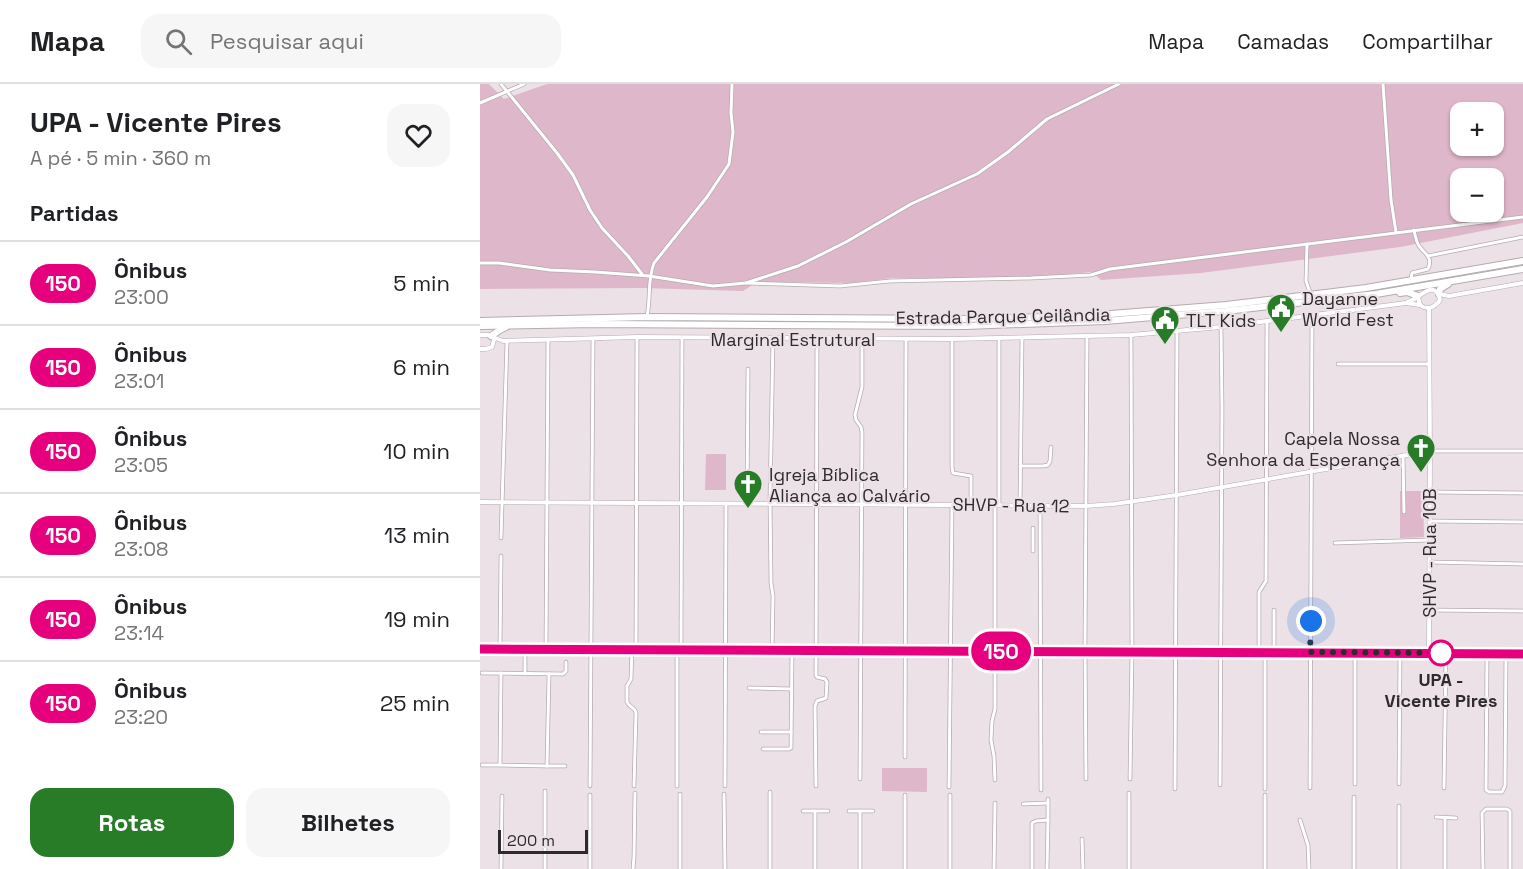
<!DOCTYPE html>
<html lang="pt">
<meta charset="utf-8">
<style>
:root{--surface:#fff;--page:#f6f6f6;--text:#202124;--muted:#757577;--line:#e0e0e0;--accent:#287c28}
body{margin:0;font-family:"Space Grotesk",sans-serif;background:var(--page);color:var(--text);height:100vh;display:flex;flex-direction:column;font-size:22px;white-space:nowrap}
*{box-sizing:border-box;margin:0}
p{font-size:20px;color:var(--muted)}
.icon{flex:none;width:33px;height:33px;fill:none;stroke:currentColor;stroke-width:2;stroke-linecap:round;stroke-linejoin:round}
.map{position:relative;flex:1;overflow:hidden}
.drawer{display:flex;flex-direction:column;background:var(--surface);width:480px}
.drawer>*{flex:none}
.badge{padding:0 12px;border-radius:20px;font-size:21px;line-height:39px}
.fabs{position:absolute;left:970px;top:18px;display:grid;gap:12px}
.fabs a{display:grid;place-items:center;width:54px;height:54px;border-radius:12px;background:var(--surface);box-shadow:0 2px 4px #0004;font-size:30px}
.scale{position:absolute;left:18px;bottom:15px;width:90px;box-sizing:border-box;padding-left:6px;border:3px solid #2f2b2d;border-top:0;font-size:16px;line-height:21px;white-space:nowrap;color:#2f2b2d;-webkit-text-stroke:4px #ece1e6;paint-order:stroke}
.you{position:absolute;width:30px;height:30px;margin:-15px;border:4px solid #fff;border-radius:50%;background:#1a73e8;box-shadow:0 0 0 9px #1a73e833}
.map>.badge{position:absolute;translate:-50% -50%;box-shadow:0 0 0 3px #fff}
h2{padding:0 30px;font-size:22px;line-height:54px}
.round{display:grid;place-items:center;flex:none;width:63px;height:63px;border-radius:18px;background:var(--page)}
.head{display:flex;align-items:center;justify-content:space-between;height:102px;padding:0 30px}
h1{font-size:28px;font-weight:700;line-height:45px}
.primary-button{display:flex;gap:12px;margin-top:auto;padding:12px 30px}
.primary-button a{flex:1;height:69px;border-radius:18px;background:var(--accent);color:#fff;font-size:24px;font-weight:700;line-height:69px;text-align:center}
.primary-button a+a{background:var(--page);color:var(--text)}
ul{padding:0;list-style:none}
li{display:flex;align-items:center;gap:18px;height:84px;padding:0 30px;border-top:2px solid var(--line)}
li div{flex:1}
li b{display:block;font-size:22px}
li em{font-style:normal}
li .badge{min-width:66px;font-weight:700;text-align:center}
header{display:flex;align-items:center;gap:36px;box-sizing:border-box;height:84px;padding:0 30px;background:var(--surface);border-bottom:2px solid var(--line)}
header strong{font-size:28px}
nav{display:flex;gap:33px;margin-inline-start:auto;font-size:21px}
.search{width:420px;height:54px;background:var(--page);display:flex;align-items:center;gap:15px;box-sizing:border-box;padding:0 21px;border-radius:18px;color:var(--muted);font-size:22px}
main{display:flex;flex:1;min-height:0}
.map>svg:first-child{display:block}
.green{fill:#dfb7ca;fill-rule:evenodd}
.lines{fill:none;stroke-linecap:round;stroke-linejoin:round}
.street-casing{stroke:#b5abaf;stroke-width:4.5}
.secondary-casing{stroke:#b5abaf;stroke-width:5}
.highway-casing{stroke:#b5abaf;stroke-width:8}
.street{stroke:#fff;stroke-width:3}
.secondary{stroke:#fff;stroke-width:4}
.highway{stroke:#fff;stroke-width:6}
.line-casing{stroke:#fff;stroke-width:14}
.line{stroke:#e6007e;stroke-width:9}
.walk{stroke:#2f2b2d;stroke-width:6;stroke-dasharray:0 10.8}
.stop-dot{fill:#fff;stroke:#e6007e;stroke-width:3}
.labels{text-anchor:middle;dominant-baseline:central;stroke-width:4.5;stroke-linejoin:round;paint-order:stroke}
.poi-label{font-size:18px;fill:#2f2b2d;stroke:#ece1e6;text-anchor:start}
.street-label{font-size:18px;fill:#2f2b2d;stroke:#ece1e6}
.stop-label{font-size:18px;font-weight:bold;fill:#2f2b2d;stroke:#ece1e6}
</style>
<header>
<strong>Mapa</strong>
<div class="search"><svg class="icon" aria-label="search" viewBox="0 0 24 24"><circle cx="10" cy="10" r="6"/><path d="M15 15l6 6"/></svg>Pesquisar aqui</div>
<nav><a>Mapa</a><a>Camadas</a><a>Compartilhar</a></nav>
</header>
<main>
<section class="drawer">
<div class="head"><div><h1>UPA - Vicente Pires</h1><p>A pé · 5 min · 360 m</p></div><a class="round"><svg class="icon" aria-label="heart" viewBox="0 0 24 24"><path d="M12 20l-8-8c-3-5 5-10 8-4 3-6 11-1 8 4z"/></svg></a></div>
<h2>Partidas</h2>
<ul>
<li><span class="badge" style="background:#e6007e;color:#fff">150</span><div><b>Ônibus</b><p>23:00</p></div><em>5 min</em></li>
<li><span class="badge" style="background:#e6007e;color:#fff">150</span><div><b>Ônibus</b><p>23:01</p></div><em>6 min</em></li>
<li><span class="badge" style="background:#e6007e;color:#fff">150</span><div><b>Ônibus</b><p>23:05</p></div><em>10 min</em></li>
<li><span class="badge" style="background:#e6007e;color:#fff">150</span><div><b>Ônibus</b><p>23:08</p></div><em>13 min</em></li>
<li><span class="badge" style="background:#e6007e;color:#fff">150</span><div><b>Ônibus</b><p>23:14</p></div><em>19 min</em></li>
<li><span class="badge" style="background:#e6007e;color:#fff">150</span><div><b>Ônibus</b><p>23:20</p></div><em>25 min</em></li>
</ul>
<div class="primary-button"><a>Rotas</a><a>Bilhetes</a></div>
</section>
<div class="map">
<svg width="1043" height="785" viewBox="0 0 1043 785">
<rect width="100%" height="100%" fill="#ece1e6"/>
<!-- green -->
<g class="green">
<path d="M0,0H9L24,15L67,0H1043V139L920,163L721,189L621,196L612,188L566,192L512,194H412L373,199L277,198L263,207L163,204L0,205ZM981,28H1014V62H981ZM981,94H1014V128H981Z"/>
<path d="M226,370H246V406H225Z"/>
<path d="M920,407H943L944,453L920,454Z"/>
<path d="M402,684H447V708L402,707Z"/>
</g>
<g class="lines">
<!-- street casing -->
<g class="street-casing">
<g id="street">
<path d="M21,0L77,69L93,91L110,126L122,144L148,172L162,190"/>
<path d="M903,0L911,116L916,148"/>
<path d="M0,19L44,0"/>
<path d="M827,160L826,197L831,211"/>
<path d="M948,172L1043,153"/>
<path d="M0,179H19L70,186L115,188L169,192L233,202L266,199L318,182L366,158L431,120L497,90L528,68L567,35L639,0"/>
<path d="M931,195L932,189L948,185C953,173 946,171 939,162C936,157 935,151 934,146"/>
<path d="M266,199L360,202L410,197L551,194L611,191L630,185L1043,133"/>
<path d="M167,232C171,214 167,197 174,179L227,113L249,80L253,48L251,29L252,0"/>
<path d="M472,256V383L473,389L491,392V421"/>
<path d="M858,280H949"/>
<path d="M950,367H1043"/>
<path d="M923,371L924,428"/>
<path d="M540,382H563L568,381L570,377L571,363"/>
<path d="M949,408L1043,409"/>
<path d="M267,419L268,285"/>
<path d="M519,421V255"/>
<path d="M540,421L542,254"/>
<path d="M560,421L561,706"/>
<path d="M949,437L1043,438"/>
<path d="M21,454L27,257"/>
<path d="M855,459L949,456"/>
<path d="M553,467V444"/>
<path d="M949,478L1043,480"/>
<path d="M949,526L1043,527"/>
<path d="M20,565L21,472"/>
<path d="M45,565V590"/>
<path d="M66,565L68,256"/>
<path d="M152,565L151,595L147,602V618C149,623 155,623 156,629L154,702"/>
<path d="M156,566L157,253"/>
<path d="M197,566V702"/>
<path d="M201,566L202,254"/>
<path d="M292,566L293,512L291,499L290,414L293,255"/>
<path d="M779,568V508L786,497L787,237"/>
<path d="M794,568V526"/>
<path d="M1007,570L1006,706L1009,708H1022L1025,702L1026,570"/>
<path d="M2,589L83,590L86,587V578"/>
<path d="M21,589L20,681L67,682L69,590"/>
<path d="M269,604L311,605"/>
<path d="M281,648H311"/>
<path d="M283,665H309L311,664L312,566"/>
<path d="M425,673L426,255"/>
<path d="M2,681H20"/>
<path d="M67,682H85"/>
<path d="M380,695L382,348L381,343L376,336L375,331L382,303V256"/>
<path d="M606,695L605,562L607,252"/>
<path d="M650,695L652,567L651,251"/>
<path d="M515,696L514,672L511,656L512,637L515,625V421"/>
<path d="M875,700V569"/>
<path d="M919,700L920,569"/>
<path d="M740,701L742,324L741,243"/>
<path d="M110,702L113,255"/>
<path d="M245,702L246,419"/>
<path d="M336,702L335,622L337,617L346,614L347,598L345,595L337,593L336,591L337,256"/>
<path d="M469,703L472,421"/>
<path d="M830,704L832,232"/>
<path d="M964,704L966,569"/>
<path d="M695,705L697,248"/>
<path d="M785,705V568"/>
<path d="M290,708V785"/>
<path d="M244,710L245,785"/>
<path d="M470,711V785"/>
<path d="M568,715V736"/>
<path d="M543,720L568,719"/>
<path d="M323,727H348"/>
<path d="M335,727V785"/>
<path d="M369,727H393"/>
<path d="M956,733L976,734"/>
<path d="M820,736L828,761L829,785"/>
<path d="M602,755L603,785"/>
<path d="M21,785L22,712"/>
<path d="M65,785V707"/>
<path d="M110,785V711"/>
<path d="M153,785L154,773L155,709"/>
<path d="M200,785V710"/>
<path d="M380,785V727"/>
<path d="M425,785V711"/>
<path d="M514,785L515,719"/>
<path d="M552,785V739L556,737L568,736L567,785"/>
<path d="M649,785V709"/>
<path d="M785,785V711"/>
<path d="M874,785V713"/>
<path d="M919,785V722"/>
<path d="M965,785V733"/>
<path d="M1003,785L1002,729L1006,725H1027L1030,727V785"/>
</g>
</g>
<!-- secondary casing -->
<g class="secondary-casing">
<g id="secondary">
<path d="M959,210L969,212L1043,199"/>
<path d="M926,219C930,217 933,216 936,214C945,208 956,198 960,216C955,223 948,227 940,221L938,213"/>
<path d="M0,251H8L23,257L157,253L472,255L651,251L741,243L926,219L940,221"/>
<path d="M0,265H6L12,263L14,256L13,253"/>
<path d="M0,418L606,422L634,420L697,411L950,367"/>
<path d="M0,565L1043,570"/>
<path d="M949,569L950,367L949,224"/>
</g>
</g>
<!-- highway casing -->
<g class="highway-casing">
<g id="highway">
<path d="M920,209L927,208L938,212"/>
<path d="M959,210L960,205L968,200"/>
<path d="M0,237L167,233L485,235L605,232L746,221L886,204L1043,177"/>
<path d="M0,242L116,240L485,242L625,237L746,227L896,210L1043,185"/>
<path d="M11,252L20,246L26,243"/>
</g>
</g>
<!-- street -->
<use href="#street" class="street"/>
<!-- secondary -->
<use href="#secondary" class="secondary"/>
<!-- highway -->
<use href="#highway" class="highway"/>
</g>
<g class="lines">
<!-- line casing -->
<g class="line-casing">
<path id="line" d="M0,565L1043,570"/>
</g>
<!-- line -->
<use href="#line" class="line"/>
<!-- walk -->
<path class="walk" d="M831,537L830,568L961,569"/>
</g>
<!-- icons -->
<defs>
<g id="civic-pin" transform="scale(1.5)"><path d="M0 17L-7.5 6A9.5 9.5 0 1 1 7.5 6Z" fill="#287c28" stroke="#ece1e6"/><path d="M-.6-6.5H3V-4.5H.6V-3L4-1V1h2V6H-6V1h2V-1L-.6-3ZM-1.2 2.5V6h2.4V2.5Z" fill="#fff"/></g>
<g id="church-pin" transform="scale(1.5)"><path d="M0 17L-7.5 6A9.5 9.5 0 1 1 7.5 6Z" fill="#287c28" stroke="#ece1e6"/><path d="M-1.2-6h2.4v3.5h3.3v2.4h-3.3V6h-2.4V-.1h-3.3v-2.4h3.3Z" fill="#fff"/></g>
</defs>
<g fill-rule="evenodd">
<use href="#civic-pin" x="801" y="224"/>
<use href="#civic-pin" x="685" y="236"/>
<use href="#church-pin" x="941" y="364"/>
<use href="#church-pin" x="268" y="400"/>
</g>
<!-- markers -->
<circle class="stop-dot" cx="961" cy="569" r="12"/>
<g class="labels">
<!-- poi labels -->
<g class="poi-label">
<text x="822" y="214">Dayanne<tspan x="822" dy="21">World Fest</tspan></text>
<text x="706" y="236">TLT Kids</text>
<text x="920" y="354" text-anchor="end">Capela Nossa<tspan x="920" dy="21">Senhora da Esperança</tspan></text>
<text x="289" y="390">Igreja Bíblica<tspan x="289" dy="21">Aliança ao Calvário</tspan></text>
</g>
<!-- street labels -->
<g class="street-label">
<text transform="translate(523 232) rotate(-1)">Estrada Parque Ceilândia</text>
<text x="313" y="255">Marginal Estrutural</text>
<text transform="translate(531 421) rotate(1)">SHVP - Rua 12</text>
<text transform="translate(949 469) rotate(-90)">SHVP - Rua 10B</text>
</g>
<!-- stop labels -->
<g class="stop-label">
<text x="961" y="595">UPA -<tspan x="961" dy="21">Vicente Pires</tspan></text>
</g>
</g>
</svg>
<div class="fabs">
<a>+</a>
<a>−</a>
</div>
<div class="scale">200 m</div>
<div class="you" style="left:831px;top:537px"></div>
<b class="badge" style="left:521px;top:567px;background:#e6007e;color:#fff">150</b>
</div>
</main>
